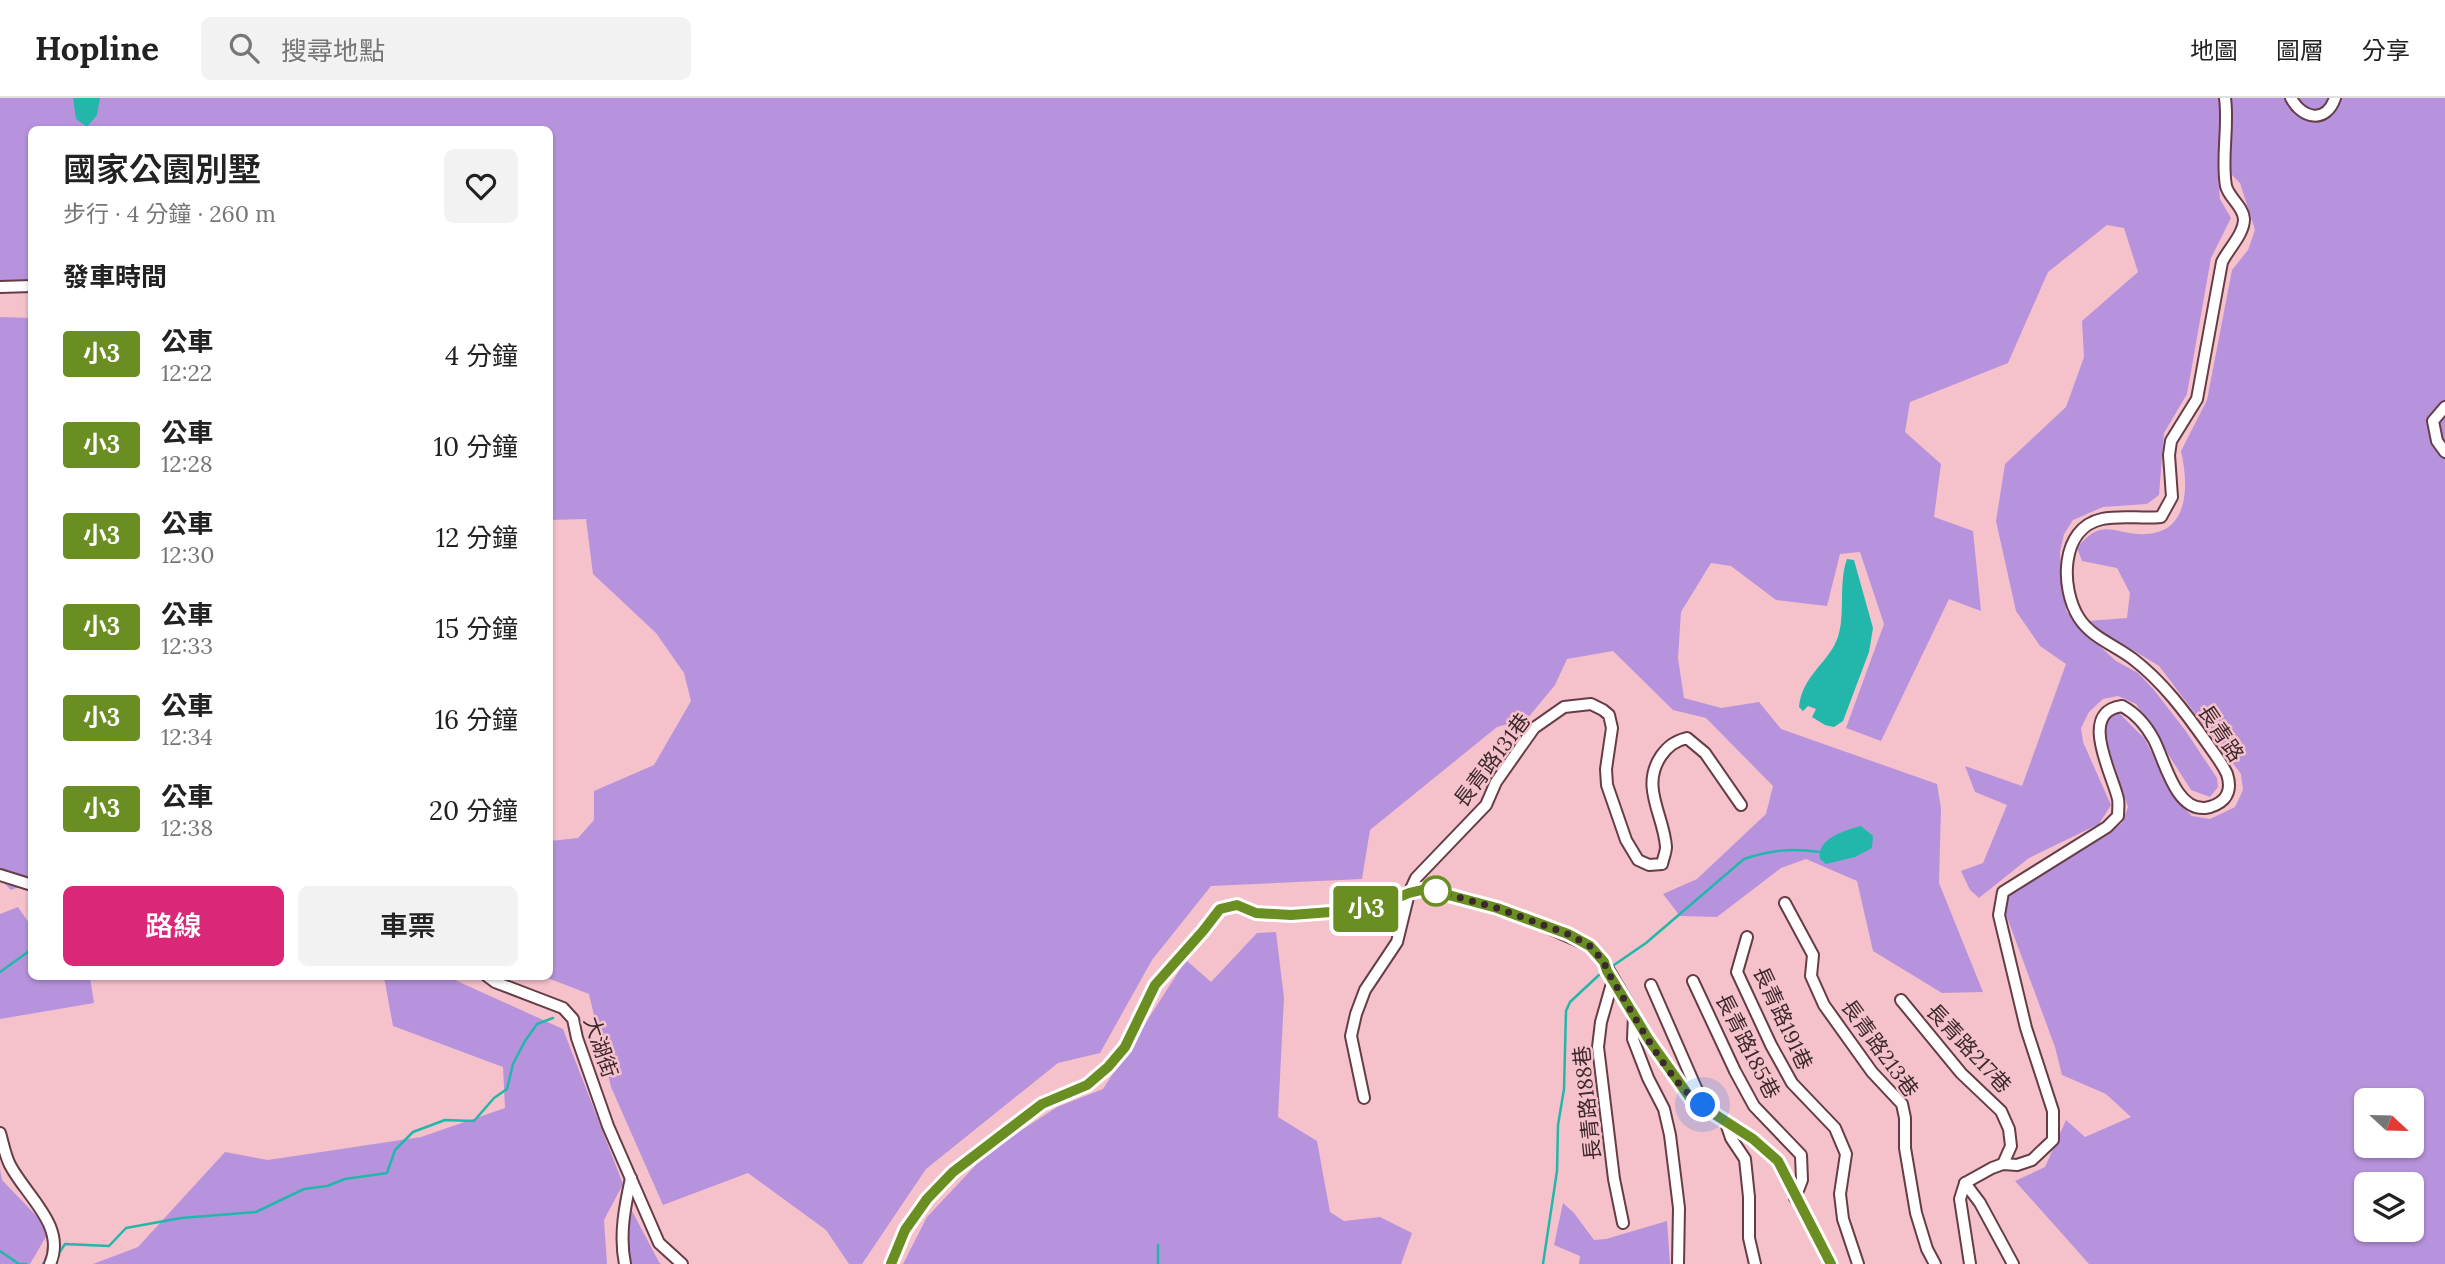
<!DOCTYPE html>
<html lang="zh-TW">
<meta charset="utf-8">
<style>
:root{--surface:#fff;--page:#f2f2f2;--text:#222;--muted:#767676;--line:#e0e0e0;--accent:#db2777}
body{margin:0;font-family:Lora,"Noto Sans TC",serif;background:var(--page);color:var(--text);height:100vh;display:flex;flex-direction:column;font-size:26px;white-space:nowrap}
*{box-sizing:border-box;margin:0}
p{font-size:23px;color:var(--muted)}
.icon{flex:none;width:38px;height:38px;fill:none;stroke:currentColor;stroke-width:2;stroke-linecap:round;stroke-linejoin:round}
.map{position:relative;flex:1;overflow:hidden}
.side{position:absolute;left:28px;top:28px;width:525px;height:854px;display:flex;flex-direction:column;background:var(--surface);border-radius:10px;box-shadow:0 2px 5px #0004}
.side>*{flex:none}
.badge{padding:0 14px;border-radius:5px;font-size:24px;line-height:46px}
.needle{width:46px;rotate:112deg}
.tools{position:absolute;left:2354px;top:990px;display:grid;gap:14px}
.tools a{display:grid;place-items:center;width:70px;height:70px;border-radius:10px;background:var(--surface);box-shadow:0 2px 5px #0004;font-size:35px}
.you{position:absolute;width:35px;height:35px;margin:-18px;border:5px solid #fff;border-radius:50%;background:#1a73e8;box-shadow:0 0 0 10px #1a73e833}
.map>.badge{position:absolute;translate:-50% -50%;box-shadow:0 0 0 4px #fff}
h2{padding:0 35px;font-size:26px;line-height:63px}
.round{display:grid;place-items:center;flex:none;width:74px;height:74px;border-radius:10px;background:var(--page)}
.overview{display:flex;align-items:center;justify-content:space-between;height:119px;padding:0 35px}
h1{font-size:33px;font-weight:600;line-height:52px}
.cta{display:flex;gap:14px;margin-top:auto;padding:14px 35px}
.cta a{flex:1;height:80px;border-radius:10px;background:var(--accent);color:#fff;font-size:28px;font-weight:600;line-height:80px;text-align:center}
.cta a+a{background:var(--page);color:var(--text)}
ul{padding:0;list-style:none}
li{display:flex;align-items:center;gap:21px;height:91px;padding:0 35px}
li div{flex:1}
li b{display:block;font-size:26px}
li em{font-style:normal}
li .badge{min-width:77px;font-weight:700;text-align:center}
header{display:flex;align-items:center;gap:42px;box-sizing:border-box;height:98px;padding:0 35px;background:var(--surface);border-bottom:2px solid var(--line)}
header strong{font-size:33px}
nav{display:flex;gap:38px;margin-inline-start:auto;font-size:24px}
.search{width:490px;height:63px;background:var(--page);display:flex;align-items:center;gap:18px;box-sizing:border-box;padding:0 24px;border-radius:10px;color:var(--muted);font-size:26px}
.map>svg:first-child{display:block}
.green{fill:#b893dd;fill-rule:evenodd}
.water{fill:#23b7ab}
.lines{fill:none;stroke-linecap:round;stroke-linejoin:round}
.stream{stroke:#23b7ab;stroke-width:2.5}
.minor-casing{stroke:#663d46;stroke-width:14}
.minor{stroke:#fff;stroke-width:10}
.line-casing{stroke:#fff;stroke-width:16}
.line{stroke:#6b8e23;stroke-width:10}
.walk{stroke:#3c292d;stroke-width:7;stroke-dasharray:0 12.6}
.stop-dot{fill:#fff;stroke:#6b8e23;stroke-width:3.5}
.labels{text-anchor:middle;dominant-baseline:central;stroke-width:5;stroke-linejoin:round;paint-order:stroke}
.street-label{font-size:21px;fill:#3c292d;stroke:#f5c2cb}
</style>
<header>
<strong>Hopline</strong>
<div class="search"><svg class="icon" aria-label="search" viewBox="0 0 24 24"><circle cx="10" cy="10" r="6"/><path d="M15 15l6 6"/></svg>搜尋地點</div>
<nav><a>地圖</a><a>圖層</a><a>分享</a></nav>
</header>
<div class="map">
<svg width="2445" height="1166" viewBox="0 0 2445 1166">
<rect width="100%" height="100%" fill="#f5c2cb"/>
<!-- green -->
<g class="green">
<path d="M0,0H2445V1166H2089L2015,1083L2045,1069L2066,1022L2085,1039L2131,1019L2106,996L2062,977L2055,949L2004,811L2007,795L2107,737L2122,725L2128,709L2102,631L2106,621L2119,615L2144,640L2178,704L2192,718L2210,721L2235,709L2243,692L2241,676L2159,568L2128,549L2099,536L2088,523L2127,520L2130,495L2117,470L2082,463L2077,450C2103,417 2115,438 2147,436C2191,433 2188,384 2181,353L2207,302L2232,172L2248,152L2255,132L2240,85L2231,76L2218,78L2220,101L2231,120L2211,160L2187,296L2164,335L2159,397L2147,406L2103,409L2073,422L2064,436L2060,454L2061,486L2067,514L2084,534L2116,563L2138,575L2154,592L2185,632L2217,680L2218,689L2210,699L2191,692L2136,606L2118,598L2103,601L2089,614L2081,630L2083,644L2111,707L2099,726L2029,760L1979,800L1970,792L1961,773L1983,765L2007,707L1975,694L1965,668L2022,688L2066,566L2040,548L2016,513L1996,423L2005,366L2066,309L2084,259L2082,223L2138,174L2124,130L2107,127L2048,174L2008,265L1910,304L1905,334L1941,366L1934,419L1973,433L1981,513L1949,501L1881,643L1846,630L1884,526L1860,454L1840,456L1827,508L1776,502L1731,468L1711,465L1681,514L1678,560L1684,600L1721,610L1759,604L1781,631L1937,686L1941,710L1939,785L1983,894L1942,895L1873,853L1857,783L1806,761L1781,770L1717,819L1680,818L1663,796L1697,781L1766,716L1773,688L1706,620L1673,612L1613,553L1567,561L1555,587L1527,621L1497,629L1370,732L1362,781L1211,788L1152,862L1100,955L1058,965L926,1071L862,1166H849L826,1132L748,1075L663,1107L611,989L589,896L545,879L550,878V743L578,740L594,722V693L654,667L691,603L684,575L656,535L593,476L586,421L550,422V32H32L31,190L24,191L0,183ZM2366,1003H2412V1048H2366ZM2366,1087H2412V1132H2366Z"/>
<path d="M0,219L32,220V784L11,792L0,781Z"/>
<path d="M18,809L31,828L32,878L90,879L94,905L0,921V816Z"/>
<path d="M1276,834L1284,900L1278,1019L1317,1043L1330,1114L1344,1123L1380,1119L1412,1135L1401,1166H903L927,1119L988,1054L1057,1009L1103,991L1186,862L1211,884L1257,835Z"/>
<path d="M384,879H453L457,883L563,931L623,1086L604,1122L607,1166H93L138,1149L225,1054L268,1062L421,1039L505,1010L503,969L393,928Z"/>
<path d="M0,1071L2,1082L50,1132L30,1166H0Z"/>
<path d="M1563,1105L1574,1115L1594,1142L1606,1141L1667,1123L1670,1166H1579L1580,1158L1554,1147Z"/>
<path d="M632,1113L659,1164L661,1166H629L628,1124Z"/>
</g>
<!-- water -->
<g class="water">
<path d="M73,0H100L97,17L87,29L76,21Z"/>
<path d="M1847,461L1854,462L1873,530L1869,554L1843,623L1834,629L1825,627L1812,619L1816,611L1808,608L1803,613L1799,609C1802,581 1821,570 1834,548C1848,524 1837,488 1847,461Z"/>
<path d="M1861,728L1873,738L1872,750L1855,759L1826,766L1820,761C1816,741 1845,732 1861,728Z"/>
</g>
<g class="lines">
<!-- stream -->
<g class="stream">
<path d="M1614,867L1646,845L1744,761C1770,752 1792,750 1819,754"/>
<path d="M0,874L32,851"/>
<path d="M0,1153L19,1166H26"/>
<path d="M57,1158L65,1146L109,1148L126,1130L181,1120L256,1114L304,1091L327,1088L345,1081L387,1075L395,1052L413,1034L445,1022L474,1023L494,1000L507,991L513,966L525,943L537,926L553,920"/>
<path d="M43,1166L44,1165"/>
<path d="M1158,1166V1147"/>
<path d="M1543,1166L1557,1073L1558,1027L1564,991L1566,913L1570,904L1599,877"/>
</g>
<!-- minor casing -->
<g class="minor-casing">
<g id="minor">
<path d="M2291,0C2302,21 2326,26 2335,0"/>
<path d="M0,189L32,188"/>
<path d="M2445,309L2433,323L2437,343L2445,354"/>
<path d="M0,777L32,787"/>
<path d="M1785,805L1813,857L1811,878L1824,907L1872,974L1902,1006L1905,1020V1050L1916,1115L1927,1151L1935,1166"/>
<path d="M1747,839L1737,874L1771,947L1792,985L1835,1030L1846,1056L1840,1096L1843,1121L1858,1166"/>
<path d="M487,878L495,884L563,910L573,921L577,940L608,1028L659,1145L682,1166"/>
<path d="M1613,882L1601,924L1598,949L1614,1081L1623,1125"/>
<path d="M1693,883L1735,973L1754,1008L1801,1057L1802,1082L1795,1100"/>
<path d="M1651,887L1703,1006"/>
<path d="M1901,902L1961,975L2001,1013L2009,1031L2011,1048L2003,1066"/>
<path d="M1634,917L1633,941L1648,980L1664,1011L1670,1037L1679,1110L1678,1166"/>
<path d="M1364,1000L1351,938L1356,916L1365,892L1397,844L1409,795L1416,780L1486,707L1496,684L1534,630L1564,609L1591,606L1603,612L1609,617L1612,630L1606,671L1607,687L1626,742L1638,762L1649,767L1662,766C1663,761 1666,754 1666,749C1664,717 1640,689 1661,658C1668,648 1675,643 1687,640L1705,655L1741,707"/>
<path d="M1725,1022L1731,1040L1745,1061L1749,1099V1140L1755,1166"/>
<path d="M0,1035C3,1045 5,1057 10,1067C26,1098 67,1128 50,1166"/>
<path d="M1965,1085L1980,1105L2013,1166"/>
<path d="M625,1166C619,1137 625,1108 631,1080"/>
<path d="M891,1166L905,1132L927,1101L953,1074L1042,1006L1087,987L1107,969L1125,949L1155,887L1203,833L1220,811L1237,807L1257,815L1291,817L1371,811L1409,795L1426,791L1470,802L1531,822L1590,848L1604,864L1649,942L1691,1001L1753,1041L1778,1064L1832,1166"/>
<path d="M1970,1166L1960,1101L1965,1085L1992,1070L2003,1066L2017,1067L2032,1062L2053,1042V1013L2026,930L1999,817L2003,794L2107,729L2118,718C2118,712 2119,706 2118,701C2113,677 2077,614 2122,608C2137,616 2146,627 2154,642C2165,663 2175,712 2205,710C2212,709 2219,706 2224,701C2230,694 2230,685 2227,676C2222,665 2214,655 2207,645C2186,615 2163,584 2133,561C2115,547 2092,540 2079,520C2060,490 2060,430 2102,421C2121,417 2142,421 2161,419L2172,399L2169,357L2171,343L2197,301L2222,164C2229,150 2244,136 2244,121C2243,108 2229,100 2226,88C2221,60 2229,29 2225,0"/>
</g>
</g>
<!-- minor -->
<use href="#minor" class="minor"/>
</g>
<g class="lines">
<!-- line casing -->
<g class="line-casing">
<path id="line" d="M891,1166L905,1132L927,1101L953,1074L1042,1006L1087,987L1108,969L1125,949L1155,887L1203,833L1220,811L1237,807L1256,815L1291,817L1371,811L1409,795L1426,791L1497,810L1568,836L1590,848L1604,864L1607,873L1649,942L1691,1001L1753,1041L1778,1063L1831,1166"/>
</g>
<!-- line -->
<use href="#line" class="line"/>
<!-- walk -->
<path class="walk" d="M1436,793L1497,810L1568,836L1590,848L1604,864L1607,873C1630,908 1669,988 1703,1007"/>
</g>
<!-- markers -->
<circle class="stop-dot" cx="1436" cy="793" r="14"/>
<g class="labels">
<!-- street labels -->
<g class="street-label">
<text transform="translate(2221 635) rotate(56)">長青路</text>
<text transform="translate(1492 662) rotate(-53)">長青路131巷</text>
<text transform="translate(1783 920) rotate(65)">長青路191巷</text>
<text transform="translate(1748 948) rotate(63)">長青路185巷</text>
<text transform="translate(601 949) rotate(71)">大湖街</text>
<text transform="translate(1880 950) rotate(54)">長青路213巷</text>
<text transform="translate(1969 950) rotate(47)">長青路217巷</text>
<text transform="translate(1587 1005) rotate(-96)">長青路188巷</text>
</g>
</g>
</svg>
<div class="tools">
<a><svg class="needle" viewBox="-14 -14 28 28"><path d="M0-13l5 13h-10z" fill="#e53935"/><path d="M0 13l5-13h-10z" fill="#767676"/></svg></a>
<a><svg class="icon" aria-label="layers" viewBox="0 0 24 24"><path d="M12 4l9 5-9 5-9-5zM3 14l9 5 9-5"/></svg></a>
</div>
<div class="you" style="left:1703px;top:1007px"></div>
<b class="badge" style="left:1366px;top:811px;background:#6b8e23;color:#fff">小3</b>
<section class="side">
<div class="overview"><div><h1>國家公園別墅</h1><p>步行 · 4 分鐘 · 260 m</p></div><a class="round"><svg class="icon" aria-label="heart" viewBox="0 0 24 24"><path d="M12 20l-8-8c-3-5 5-10 8-4 3-6 11-1 8 4z"/></svg></a></div>
<h2>發車時間</h2>
<ul>
<li><span class="badge" style="background:#6b8e23;color:#fff">小3</span><div><b>公車</b><p>12:22</p></div><em>4 分鐘</em></li>
<li><span class="badge" style="background:#6b8e23;color:#fff">小3</span><div><b>公車</b><p>12:28</p></div><em>10 分鐘</em></li>
<li><span class="badge" style="background:#6b8e23;color:#fff">小3</span><div><b>公車</b><p>12:30</p></div><em>12 分鐘</em></li>
<li><span class="badge" style="background:#6b8e23;color:#fff">小3</span><div><b>公車</b><p>12:33</p></div><em>15 分鐘</em></li>
<li><span class="badge" style="background:#6b8e23;color:#fff">小3</span><div><b>公車</b><p>12:34</p></div><em>16 分鐘</em></li>
<li><span class="badge" style="background:#6b8e23;color:#fff">小3</span><div><b>公車</b><p>12:38</p></div><em>20 分鐘</em></li>
</ul>
<div class="cta"><a>路線</a><a>車票</a></div>
</section>
</div>
